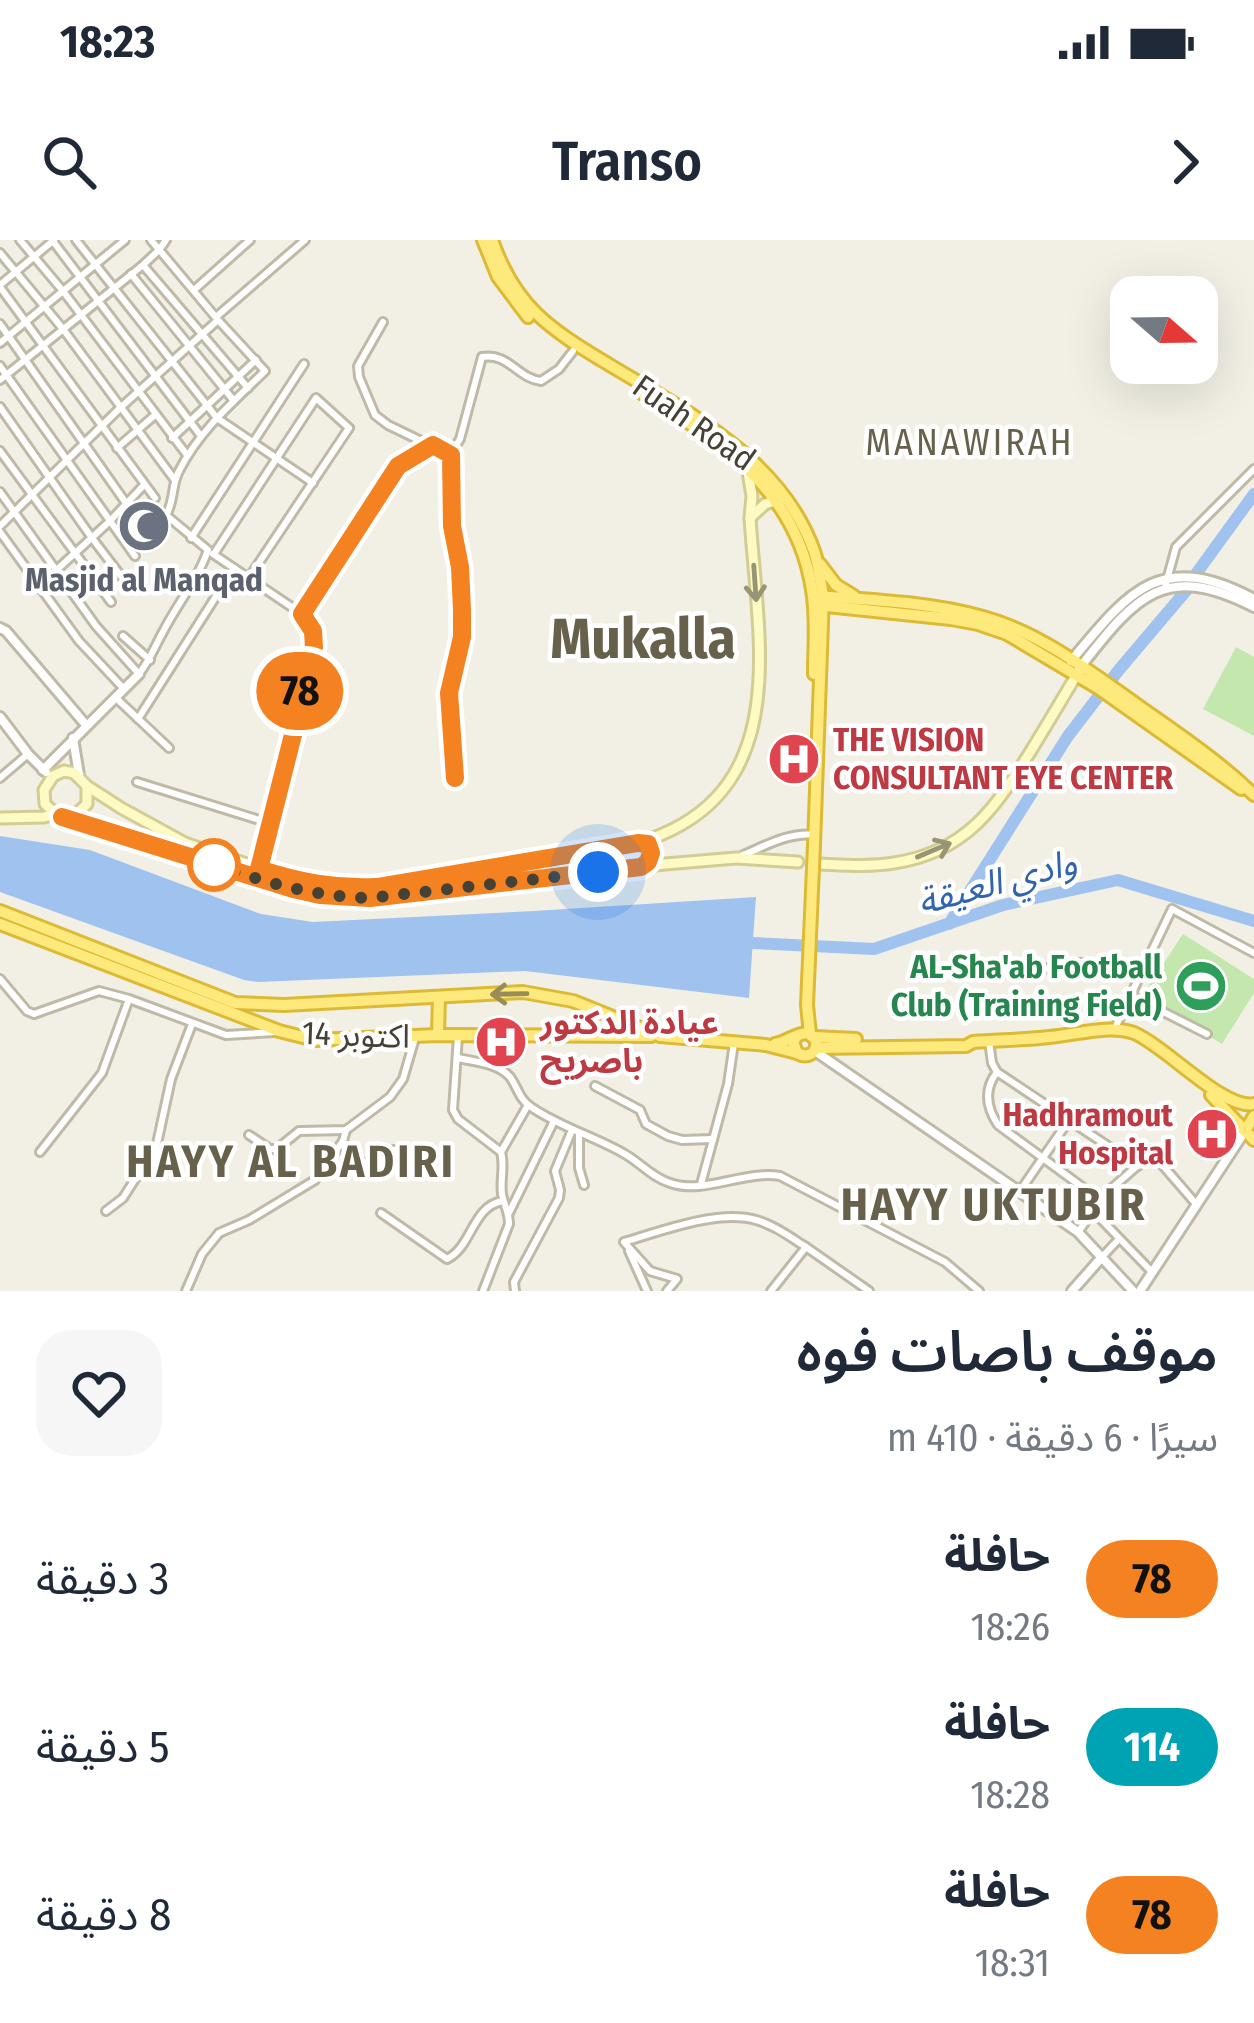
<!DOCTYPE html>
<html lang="ar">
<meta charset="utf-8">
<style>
:root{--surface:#fff;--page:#f6f6f7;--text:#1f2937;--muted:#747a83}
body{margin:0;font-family:"Fira Sans Condensed","Noto Sans Arabic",sans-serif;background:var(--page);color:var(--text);direction:rtl;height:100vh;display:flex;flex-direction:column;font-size:45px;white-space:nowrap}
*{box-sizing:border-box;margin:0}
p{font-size:39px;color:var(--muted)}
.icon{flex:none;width:66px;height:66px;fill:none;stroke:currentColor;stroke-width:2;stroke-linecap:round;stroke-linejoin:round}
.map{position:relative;height:1051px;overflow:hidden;direction:ltr}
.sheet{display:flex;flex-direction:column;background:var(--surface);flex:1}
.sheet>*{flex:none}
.badge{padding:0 24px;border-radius:39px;font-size:42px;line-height:78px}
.needle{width:78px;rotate:110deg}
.tools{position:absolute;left:1110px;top:36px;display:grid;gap:24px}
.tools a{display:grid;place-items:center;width:108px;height:108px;border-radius:24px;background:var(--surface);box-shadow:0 12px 48px #0002;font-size:60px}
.you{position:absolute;width:60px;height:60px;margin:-30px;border:9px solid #fff;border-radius:50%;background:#1a73e8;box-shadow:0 0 0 18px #1a73e833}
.map>.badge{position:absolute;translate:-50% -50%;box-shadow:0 0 0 6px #fff}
.round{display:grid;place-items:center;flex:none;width:126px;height:126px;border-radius:36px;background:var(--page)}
.head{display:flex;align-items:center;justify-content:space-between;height:204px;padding:0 36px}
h1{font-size:57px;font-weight:600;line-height:90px}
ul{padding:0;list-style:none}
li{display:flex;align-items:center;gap:36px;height:168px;padding:0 36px}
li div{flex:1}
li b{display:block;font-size:45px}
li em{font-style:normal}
li .badge{min-width:132px;font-weight:700;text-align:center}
.status{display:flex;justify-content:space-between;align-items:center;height:84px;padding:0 60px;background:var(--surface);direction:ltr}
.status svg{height:33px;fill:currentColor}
header{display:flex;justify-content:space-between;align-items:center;height:156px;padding:0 36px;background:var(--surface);font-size:54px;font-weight:600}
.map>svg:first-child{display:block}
.green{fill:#c3e7ad}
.water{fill:#a0c2ef}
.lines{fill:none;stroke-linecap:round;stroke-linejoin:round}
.river{stroke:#a0c2ef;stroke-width:12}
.minor-casing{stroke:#bebaa7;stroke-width:12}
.tertiary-casing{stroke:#bebaa7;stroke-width:14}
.secondary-casing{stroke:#d2cc95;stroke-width:15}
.trunk-casing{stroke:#dcba35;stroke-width:16}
.minor{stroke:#fff;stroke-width:6}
.tertiary{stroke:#fff;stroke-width:8}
.secondary{stroke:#fefac3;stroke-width:9}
.trunk{stroke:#feea7c;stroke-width:10}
.trunk-bridge-casing{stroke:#dcba35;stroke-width:16;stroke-linecap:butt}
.trunk-bridge{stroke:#feea7c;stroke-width:10}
.oneway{stroke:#989474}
.oneway2{stroke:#988d54}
.line-casing{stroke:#fff;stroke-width:27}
.line{stroke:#f58220;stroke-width:18}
.walk{stroke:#454134;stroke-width:12;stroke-dasharray:0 21.6}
.stop-dot{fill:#fff;stroke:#f58220;stroke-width:6}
.labels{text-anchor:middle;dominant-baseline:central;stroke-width:9;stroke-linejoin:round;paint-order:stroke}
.street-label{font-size:33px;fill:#454134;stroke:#fff}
.worship-label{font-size:33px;font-weight:bold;fill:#5b616d;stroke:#fff}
.health-label{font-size:33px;font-weight:bold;fill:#be3a42;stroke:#fff;text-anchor:start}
.leisure-label{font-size:33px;font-weight:bold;fill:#27864d;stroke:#fff;text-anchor:end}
.neighbourhood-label{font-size:36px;letter-spacing:3px;fill:#67614c;stroke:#fff}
.water-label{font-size:36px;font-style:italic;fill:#2f64af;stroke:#fff}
.district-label{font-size:45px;font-weight:bold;letter-spacing:3px;fill:#67614c;stroke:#fff}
.town-label{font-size:57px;font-weight:bold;fill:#67614c;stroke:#fff}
</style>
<div class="status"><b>18:23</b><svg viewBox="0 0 49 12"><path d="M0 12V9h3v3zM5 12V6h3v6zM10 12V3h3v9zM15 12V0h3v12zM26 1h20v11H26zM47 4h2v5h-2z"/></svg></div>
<header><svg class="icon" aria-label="forward" viewBox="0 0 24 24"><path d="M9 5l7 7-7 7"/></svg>Transo<svg class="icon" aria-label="search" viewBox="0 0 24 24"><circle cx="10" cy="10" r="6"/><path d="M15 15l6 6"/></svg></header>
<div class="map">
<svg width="1254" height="1051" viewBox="0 0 1254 1051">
<rect width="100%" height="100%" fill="#f2f0e5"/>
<!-- green -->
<g class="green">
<path d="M1236,407L1254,417V496L1203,469Z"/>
<path d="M1183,694L1254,739V753L1222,804L1142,756Z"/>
</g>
<!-- water -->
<path class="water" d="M0,596L90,610L261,674L313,682L534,671L756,657L749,758L525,731L258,742L244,740L0,652Z"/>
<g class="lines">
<!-- river -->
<g class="river">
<path d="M949,684L1068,496L1118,431L1190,346L1193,338L1254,254"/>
<path d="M752,703L874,709L1003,665L1118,640L1254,681"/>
</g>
<!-- minor casing -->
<g class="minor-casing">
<g id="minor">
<path d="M20,0L63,51L187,215"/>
<path d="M52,0L201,196"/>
<path d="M76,0L217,178L313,243"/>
<path d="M0,13L63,89L174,239"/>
<path d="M143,25L248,148"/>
<path d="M131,34L234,161"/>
<path d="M0,45L54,0"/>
<path d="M0,47L155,258"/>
<path d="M194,50L250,0"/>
<path d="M216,77L305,0"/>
<path d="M383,82L358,126L359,137L375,175L388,185L450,215"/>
<path d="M0,84L133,273"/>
<path d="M0,103L125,0"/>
<path d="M0,126L135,316"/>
<path d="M0,140L143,25L159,10L166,0"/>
<path d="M0,167L92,298L124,340"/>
<path d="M172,198L256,120"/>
<path d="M117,208L155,175"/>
<path d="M0,211L111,362"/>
<path d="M0,252L96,386L139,434C150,420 155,406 164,390C178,363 198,339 208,310L166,275C175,260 171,246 179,231C199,191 233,162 265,131L218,80L151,0"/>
<path d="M0,286L120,168L218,80"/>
<path d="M0,292L79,401L124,449"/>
<path d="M191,298L304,124"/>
<path d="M213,314L302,374L313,390L314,407L308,438L296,458V483L259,629"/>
<path d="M214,314L316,158L349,188L248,339"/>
<path d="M38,347L110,281L144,245"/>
<path d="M1165,347L1176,307L1254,229"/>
<path d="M302,374L398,226L433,205"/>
<path d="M123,396L150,420"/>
<path d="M115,457L169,508"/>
<path d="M138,479L234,328"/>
<path d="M0,538L28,514"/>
<path d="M455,538L449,453L462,397V371L449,230L450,215L460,199L482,117C508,112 517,138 541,141L559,129L573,111"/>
<path d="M137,542L269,583"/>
<path d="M739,617C763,607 789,591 816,595"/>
<path d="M1031,731L1080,723L1145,728"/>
<path d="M0,739L27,771L34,774L99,751L129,759L102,833L40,912"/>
<path d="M1132,756L1207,794"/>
<path d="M129,759L226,795L275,792"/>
<path d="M1114,790L1172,669L1254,713"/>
<path d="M458,796L453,870L458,879L501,912C505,926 500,939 502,954C504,965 509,972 509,984L483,1051"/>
<path d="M989,801L992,823L997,832L1138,926"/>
<path d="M458,818C475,822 498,823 510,837C518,848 519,859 531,867C560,887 593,896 623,913C640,922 651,937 670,943C704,955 744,930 780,936L945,1022L979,1051"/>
<path d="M997,832C984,849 986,867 998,885L1100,960"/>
<path d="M595,846L640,870L646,884L668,896L682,900L713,899"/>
<path d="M579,894V928L584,945"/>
<path d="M249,895L270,909H277L299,891L346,890L390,857L403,839L415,798"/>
<path d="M343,901L346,913L375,929L382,927L394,910"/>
<path d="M501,912L528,865"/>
<path d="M701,944L728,844L734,803"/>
<path d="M1020,951L1069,880"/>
<path d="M106,971L123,958L144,925L153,922L171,839L192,784"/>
<path d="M1093,971L1152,1032"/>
<path d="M381,973L447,1019C472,1007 472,967 502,961"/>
<path d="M509,973L554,881"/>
<path d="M1079,991L1103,956L1152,913L1197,965"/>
<path d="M629,1011L647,1051"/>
<path d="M1102,1017L1119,999"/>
<path d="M186,1051L202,1014L219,993L249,980L315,940L343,901L346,890"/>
<path d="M515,1051L514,1042L559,958L560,950L555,931L572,890"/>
<path d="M667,1051L677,1039L650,1031L624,1002C661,991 719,969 756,980C774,985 790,997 806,1007"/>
<path d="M771,1051L806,1007L869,1051"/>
</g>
</g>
<!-- tertiary casing -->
<g class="tertiary-casing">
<g id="tertiary">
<path d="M0,388L6,391L86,485"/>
<path d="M1071,421C1129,351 1161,309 1254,359"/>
<path d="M1082,425C1136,356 1165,321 1254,367"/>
<path d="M0,477L28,514L46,532"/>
<path d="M73,498L79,535"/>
<path d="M43,530L139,434"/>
<path d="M815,811L1078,992L1133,1051"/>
<path d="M1072,1051L1102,1017"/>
<path d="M1140,1051L1245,891"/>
</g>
</g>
<!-- secondary casing -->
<g class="secondary-casing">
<g id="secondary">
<path d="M750,278L765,264L781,259"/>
<path d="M87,546V564L74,576H58L45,564L44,550L53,536L64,531L74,533L87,546L121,568L185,603L291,639L322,646L349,648L377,647L638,603C795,556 758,403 750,278L752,256L747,226"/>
<path d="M0,578L44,577L54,574"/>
<path d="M67,579L293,649L320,655L370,658L665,624L736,618L798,622"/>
<path d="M639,603L648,605C653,614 651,623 641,627"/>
<path d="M820,624C844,625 870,627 894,623C967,612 996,567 1032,509C1048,483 1064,456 1080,429"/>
</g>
</g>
<!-- trunk casing -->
<g class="trunk-casing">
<g id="trunk">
<path d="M483,0L498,37L528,77"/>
<path d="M492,0C515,67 550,89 608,124C687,172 781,218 814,311C819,325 820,341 823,356L814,605"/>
<path d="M643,154C722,202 797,251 812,350C817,377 814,406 814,434"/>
<path d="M820,324L836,345L854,356"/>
<path d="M817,356C871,360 930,362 983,377C1039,392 1089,431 1136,464C1177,493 1218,520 1254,555"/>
<path d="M817,365L951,379L978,384L1007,394L1098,448L1241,549"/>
<path d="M0,671L235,763L284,765L523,752L573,761L660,796L766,805L797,813"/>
<path d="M0,684L279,791L315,800L438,795L651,796"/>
<path d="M807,765L810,794"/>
<path d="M438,795L439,757"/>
<path d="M814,797L856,799"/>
<path d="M775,804C787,802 796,793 808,793L816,800C818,813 808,819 797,813L793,802L797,796"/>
<path d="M816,808L966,806L973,802C998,800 1024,800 1049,797C1075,795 1109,784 1134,793C1167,807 1223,870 1254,864"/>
<path d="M1211,855L1254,900"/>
<path d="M1245,891L1254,876"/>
</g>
</g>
<!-- minor -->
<use href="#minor" class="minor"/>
<!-- tertiary -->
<use href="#tertiary" class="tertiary"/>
<!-- secondary -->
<use href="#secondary" class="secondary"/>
<!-- trunk -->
<use href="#trunk" class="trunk"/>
<!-- trunk-bridge casing -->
<g class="trunk-bridge-casing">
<path id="trunk-bridge" d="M807,765L814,605"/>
</g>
<!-- trunk-bridge -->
<use href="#trunk-bridge" class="trunk-bridge"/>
</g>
<!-- one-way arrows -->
<defs><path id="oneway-shaft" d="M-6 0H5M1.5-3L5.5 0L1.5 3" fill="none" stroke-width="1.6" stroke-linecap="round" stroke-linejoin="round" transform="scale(3)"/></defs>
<g class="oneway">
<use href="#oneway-shaft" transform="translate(755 343) rotate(86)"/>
<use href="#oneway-shaft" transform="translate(934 610) rotate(-23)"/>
</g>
<use class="oneway2" href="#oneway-shaft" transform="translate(509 754) rotate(179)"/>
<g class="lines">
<!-- line casing -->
<g class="line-casing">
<path id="line" d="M62,577L293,649L320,655L370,658L641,627L648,622L651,613L648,604L638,603L377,647C335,649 299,642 259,629L296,483V458L308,437L314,407L313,391L302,374L398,226L433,205L451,215L452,286L460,327L462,370V397L449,453L455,538"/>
</g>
<!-- line -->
<use href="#line" class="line"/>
<!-- walk -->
<path class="walk" d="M214,625C265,642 315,657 370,658L598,632"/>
</g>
<!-- icons -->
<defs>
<g id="mosque-disc" transform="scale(2.7)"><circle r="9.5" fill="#6b7280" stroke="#fff"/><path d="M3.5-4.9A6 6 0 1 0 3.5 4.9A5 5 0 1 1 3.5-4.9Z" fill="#fff"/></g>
<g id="hospital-disc" transform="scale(2.7)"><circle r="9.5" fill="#e0444e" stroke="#fff"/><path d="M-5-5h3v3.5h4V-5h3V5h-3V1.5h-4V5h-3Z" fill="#fff"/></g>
<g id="stadium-disc" transform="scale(2.7)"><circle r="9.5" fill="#2e9e5b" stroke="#fff"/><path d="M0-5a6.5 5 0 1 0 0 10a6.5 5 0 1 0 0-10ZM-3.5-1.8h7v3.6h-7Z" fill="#fff"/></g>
</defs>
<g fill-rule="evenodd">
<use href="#mosque-disc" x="144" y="286"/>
<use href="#hospital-disc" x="794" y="519"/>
<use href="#stadium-disc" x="1201" y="746"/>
<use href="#hospital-disc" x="501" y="802"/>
<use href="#hospital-disc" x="1212" y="894"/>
</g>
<!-- markers -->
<circle class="stop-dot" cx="214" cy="625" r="24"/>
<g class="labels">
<!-- street labels -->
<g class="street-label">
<text transform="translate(694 183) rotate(35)">Fuah Road</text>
<text transform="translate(356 795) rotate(2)">14 اكتوبر</text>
</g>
<!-- worship labels -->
<g class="worship-label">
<text x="144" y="340">Masjid al Manqad</text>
</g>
<!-- health labels -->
<g class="health-label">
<text x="833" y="500">THE VISION<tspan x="833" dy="38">CONSULTANT EYE CENTER</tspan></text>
<text x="540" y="783">عيادة الدكتور<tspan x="540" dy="38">باصريح</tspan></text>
<text x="1173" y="875" text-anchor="end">Hadhramout<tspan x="1173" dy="38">Hospital</tspan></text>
</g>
<!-- leisure labels -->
<g class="leisure-label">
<text x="1162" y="727">AL-Sha'ab Football<tspan x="1162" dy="38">Club (Training Field)</tspan></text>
</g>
<!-- neighbourhood labels -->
<g class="neighbourhood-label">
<text x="970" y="203">MANAWIRAH</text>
</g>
<!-- water labels -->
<g class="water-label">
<text transform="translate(997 642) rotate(-15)">وادي العيقة</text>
</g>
<!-- district labels -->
<g class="district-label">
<text x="291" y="922">HAYY AL BADIRI</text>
<text x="994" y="965">HAYY UKTUBIR</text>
</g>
<!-- town labels -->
<g class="town-label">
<text x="643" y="399">Mukalla</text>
</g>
</g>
</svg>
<div class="tools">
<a><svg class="needle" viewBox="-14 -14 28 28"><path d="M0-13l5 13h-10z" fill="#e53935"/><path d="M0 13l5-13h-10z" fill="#747a83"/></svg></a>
</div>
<div class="you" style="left:598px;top:632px"></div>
<b class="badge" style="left:300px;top:451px;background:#f58220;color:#111">78</b>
</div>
<section class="sheet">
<div class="head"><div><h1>موقف باصات فوه</h1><p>سيرًا · 6 دقيقة · 410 m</p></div><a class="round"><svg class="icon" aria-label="heart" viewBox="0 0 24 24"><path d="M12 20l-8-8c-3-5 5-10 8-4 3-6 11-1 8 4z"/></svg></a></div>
<ul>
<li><span class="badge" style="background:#f58220;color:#111">78</span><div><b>حافلة</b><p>18:26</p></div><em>3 دقيقة</em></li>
<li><span class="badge" style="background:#00a3b4;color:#fff">114</span><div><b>حافلة</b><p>18:28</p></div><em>5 دقيقة</em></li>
<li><span class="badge" style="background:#f58220;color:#111">78</span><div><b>حافلة</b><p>18:31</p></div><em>8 دقيقة</em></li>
</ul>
</section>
